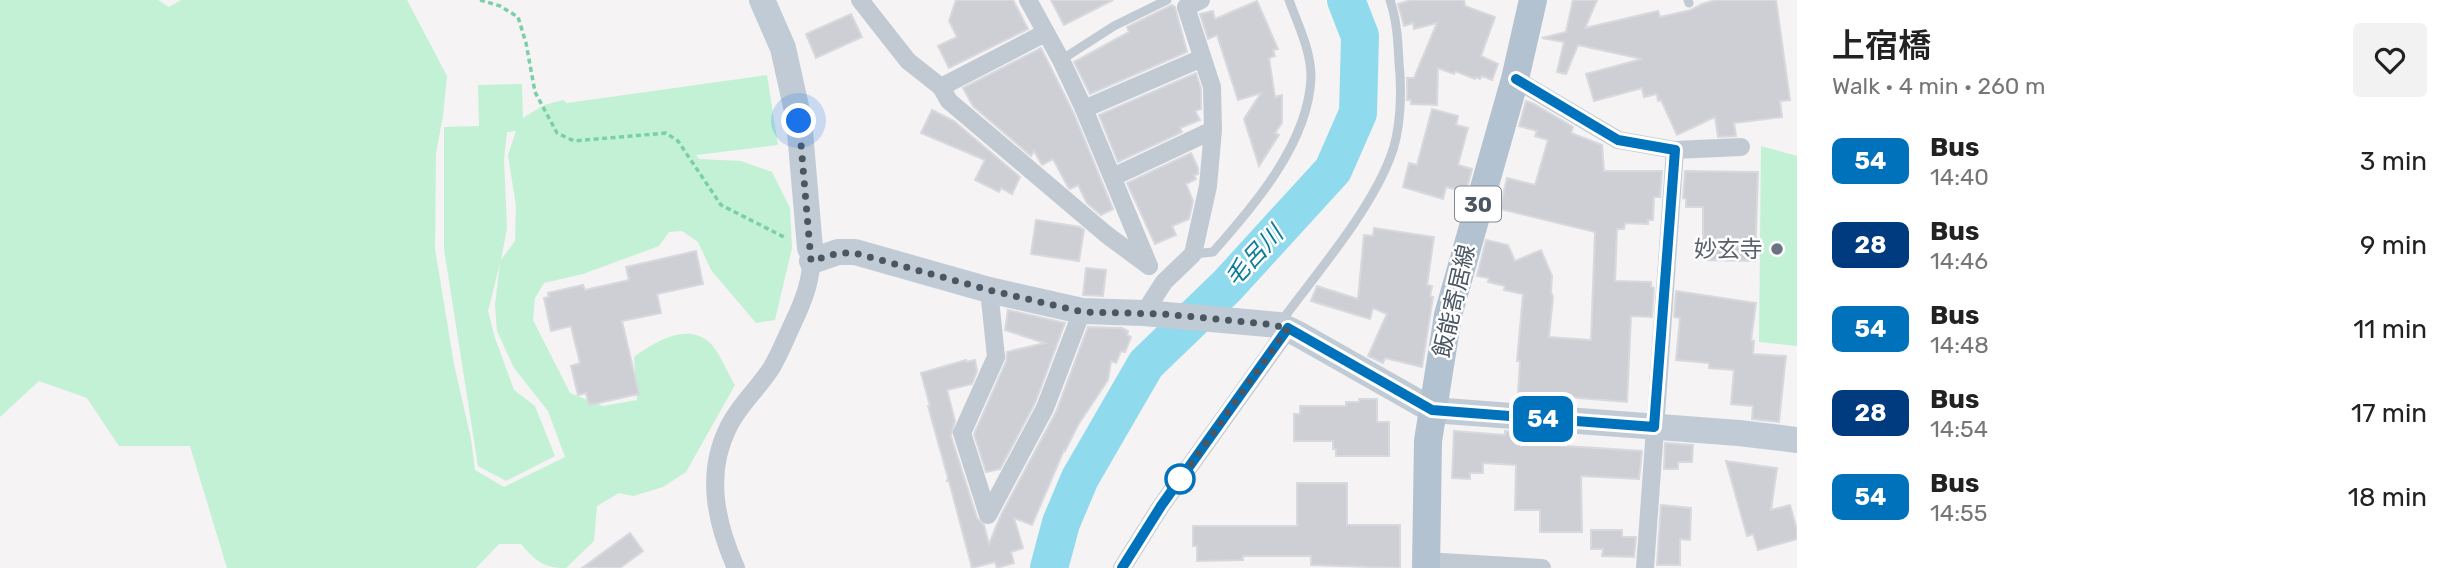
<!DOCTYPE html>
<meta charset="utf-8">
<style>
:root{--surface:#fff;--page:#f2f2f2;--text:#222;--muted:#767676}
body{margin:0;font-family:Rubik,"Noto Sans JP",sans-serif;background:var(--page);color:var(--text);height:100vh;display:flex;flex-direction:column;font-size:26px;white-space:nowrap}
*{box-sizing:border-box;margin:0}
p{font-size:23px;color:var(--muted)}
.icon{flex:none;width:38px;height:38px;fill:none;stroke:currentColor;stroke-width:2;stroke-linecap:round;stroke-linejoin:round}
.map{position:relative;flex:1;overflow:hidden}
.drawer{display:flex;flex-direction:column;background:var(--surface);width:665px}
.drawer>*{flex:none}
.badge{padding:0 14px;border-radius:10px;font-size:24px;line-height:46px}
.you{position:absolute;width:35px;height:35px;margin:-18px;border:5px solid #fff;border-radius:50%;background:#1a73e8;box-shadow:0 0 0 10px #1a73e833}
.map>.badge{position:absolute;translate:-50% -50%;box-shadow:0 0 0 4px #fff}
.round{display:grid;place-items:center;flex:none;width:74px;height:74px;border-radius:7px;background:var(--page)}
.overview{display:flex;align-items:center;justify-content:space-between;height:119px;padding:0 35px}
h1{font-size:33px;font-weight:600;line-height:52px}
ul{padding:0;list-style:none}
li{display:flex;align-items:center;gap:21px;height:84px;padding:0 35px}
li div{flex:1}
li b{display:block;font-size:26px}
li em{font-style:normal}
li .badge{min-width:77px;font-weight:700;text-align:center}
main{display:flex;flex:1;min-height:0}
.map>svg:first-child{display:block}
.green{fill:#c3f1d5;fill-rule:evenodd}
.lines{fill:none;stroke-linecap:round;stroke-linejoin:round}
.river{stroke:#90daee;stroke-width:38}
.building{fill:#cdcfd5;stroke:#d7d9de;stroke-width:2}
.path{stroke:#7ad0a6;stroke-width:3.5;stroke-dasharray:5 3.5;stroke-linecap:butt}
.lane{stroke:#c1cad2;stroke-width:9}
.street{stroke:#c1cad2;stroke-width:18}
.secondary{stroke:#c1cbd6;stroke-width:26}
.primary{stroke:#b3c2d1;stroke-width:28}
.line-casing{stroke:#fff;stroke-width:16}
.line{stroke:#0072bc;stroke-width:10}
.walk{stroke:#4a5661;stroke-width:7;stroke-dasharray:0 12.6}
.worship-dot{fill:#6b7280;stroke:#fff;stroke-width:2.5}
.stop-dot{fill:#fff;stroke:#0072bc;stroke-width:3.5}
.labels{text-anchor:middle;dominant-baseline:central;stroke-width:5;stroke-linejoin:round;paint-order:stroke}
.shield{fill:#fff;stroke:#808990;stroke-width:2}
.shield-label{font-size:21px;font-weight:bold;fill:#4a5661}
.worship-label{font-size:23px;fill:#5b616d;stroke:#fff;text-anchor:end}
.street-label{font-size:23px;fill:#4a5661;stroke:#fff}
.water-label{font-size:24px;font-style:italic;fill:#0c7c9b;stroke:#fff}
</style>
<main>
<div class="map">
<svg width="1797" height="568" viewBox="0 0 1797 568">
<rect width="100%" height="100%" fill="#f5f3f3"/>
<!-- green -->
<g class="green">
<path d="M0,0H158L169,7L181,0H407L447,76L443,116L436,153L435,249L454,364L471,439L475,470L504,487L565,457L548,411L514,368L497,331L495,305L500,263L488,311L495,338L514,390L535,406L555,456L506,481L478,466L444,249V127L479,126L478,85L522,84L523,118L544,105L563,100L567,103L767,75L778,145L696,155L699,159L741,161L772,172L790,208L792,248L775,320L756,323L711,270L698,242L682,231L669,232L659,246L583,274L544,283L535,298L533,320L570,393L603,406L637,400L634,357C653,343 686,322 709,342C718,349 728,374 735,385L686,472L663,487L633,496L619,493L597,506L594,541L566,568C543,568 536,561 521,544H499L476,568H227L190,446H119L87,398L39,381L0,417ZM516,131L508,155L516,206L515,241L501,260L507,228L504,158L507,132Z"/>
<path d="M1761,146L1797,156V346L1759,342Z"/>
</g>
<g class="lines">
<!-- river -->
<path class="river" d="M1049,568L1061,523L1080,478L1146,364L1227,286L1333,170L1358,113L1360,36L1346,0"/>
</g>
<!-- building -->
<g class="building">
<path d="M956,0H1013L1028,29L949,68L938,46L957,37L949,21Z"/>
<path d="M1051,0H1113L1064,25Z"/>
<path d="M1411,0H1464L1465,6L1495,17L1481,56L1498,64L1492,80L1482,76L1480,79L1476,77L1475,79L1455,71L1454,74L1438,68L1437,105L1411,104V100H1407V78H1414L1437,23L1414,29L1413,23L1404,26L1398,4Z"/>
<path d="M1573,0H1597L1585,28L1658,11L1660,17L1691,10L1702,4L1716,0H1776L1790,100L1780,101L1782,117L1734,123L1736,136L1718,137L1715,117L1677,135L1661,100L1658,101L1657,94L1644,97L1642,88L1594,101L1586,74L1642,59L1578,45L1566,74L1557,72L1564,42L1542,38L1566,32Z"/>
<path d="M1257,1L1278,49L1273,50L1275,56L1269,58L1275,97L1282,95V123L1275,133L1279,135L1259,166L1244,119L1261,93L1238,100L1217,35L1208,39L1200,14L1213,11L1215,19Z"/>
<path d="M1172,5L1175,7L1187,52L1090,94L1074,62L1129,32L1127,27Z"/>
<path d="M851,14L862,37L816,58L806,34Z"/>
<path d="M1041,48L1074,114L1113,209L1101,215L1087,203L1078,185L1070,189L1068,187L1053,159L1042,165L1034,151L1031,156L973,106L963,88Z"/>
<path d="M1196,73L1201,89V109L1195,111L1200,120L1180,128L1182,132L1118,162L1099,115Z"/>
<path d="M1526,101L1534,104L1573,127L1571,133L1602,145L1604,171H1662L1660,197H1654L1653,220H1648V224L1625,223L1624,229H1617L1615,281L1651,282V287L1654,288L1652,317L1631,316L1627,402L1518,393L1520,361H1517L1523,294L1504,290L1505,286L1488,282L1489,278L1477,276L1486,240L1508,245L1515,261L1541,250L1552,276L1551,292L1553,297L1549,337L1591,340L1595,232L1500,209L1507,178L1535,185L1548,140L1535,136L1537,131L1519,126Z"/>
<path d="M1432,109L1458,116L1456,125L1468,128L1458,165L1472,169L1466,192L1446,187L1443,199L1403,187L1409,163L1417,165Z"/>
<path d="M932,110L954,121L1020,177L1012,194L1001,188L999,192L975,180L985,160L921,133Z"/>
<path d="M1191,153L1198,168V174L1194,175L1196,179L1186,184L1193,201L1189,219L1172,226L1176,235L1155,244L1127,183Z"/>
<path d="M1685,171L1758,172L1755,261L1703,260V207H1686V199L1683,198Z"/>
<path d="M1036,220L1080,227L1084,230L1079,261L1031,254Z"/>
<path d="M1374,228L1434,237L1427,285L1432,286L1430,296L1433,297L1422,367L1385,358L1383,363L1368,356L1387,314L1373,308L1370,319L1311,301L1317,286L1358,299L1364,235L1373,236Z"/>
<path d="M696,251L703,284L657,294L661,313L622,321L639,394L589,405L586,393L578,395L571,366L580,363L571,326L551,331L544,298L549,297L548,293L583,285L585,290L629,280L626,267Z"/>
<path d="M1086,268L1106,270L1103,296L1083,295Z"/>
<path d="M1676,291L1756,303L1751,340L1754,341L1753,354L1786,356L1779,422L1752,419L1753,406L1731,404L1734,370L1709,368V363L1676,360L1680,318L1674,317Z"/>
<path d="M1008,310L1065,323L1035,403L1000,469L986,472L974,434L1006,362L1007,352L1045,343L1005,330Z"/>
<path d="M1088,327L1122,328L1128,331L1127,335L1131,337L1125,352L1121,351L1116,363L1111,361L1108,380L1078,425L1065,451L1064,450L1032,525L1014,518L1023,548L1011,552L1014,563L997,568L995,562L972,568L949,481H947L948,478L928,406H930L921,373L966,360V362L975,360L977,371L972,384L947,390L955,421L951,436L977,518L984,525L989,544L1001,515L1056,412Z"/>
<path d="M1359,399H1377V422H1389V456H1336V449H1333V441H1294V414H1300V406H1346V402H1359Z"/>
<path d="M1454,431L1505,435V431L1536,434L1535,444L1642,451L1639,479L1581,476L1582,532H1540V510H1515L1516,465L1483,463V473H1470V479L1452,478Z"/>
<path d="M1665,443L1693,445L1692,462H1678V469H1664Z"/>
<path d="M1726,461L1777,468L1771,510L1790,505L1797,530V539L1758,550L1753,534L1747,536Z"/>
<path d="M1297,483H1347V525H1400V568L1311,565V556H1243V560L1197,561V546H1193V526H1297Z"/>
<path d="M1661,505L1691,508L1690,540L1680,539V565H1657Z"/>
<path d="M1591,530H1622V537H1636L1634,557L1602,556L1603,549H1591Z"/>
<path d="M630,533L643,551L620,568H582Z"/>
</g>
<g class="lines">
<!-- path -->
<path class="path" d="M480,0L500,6L518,17L526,43L535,92L557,133L574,141L666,133L678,141L721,205L786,238"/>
<!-- lane -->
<g class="lane">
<path d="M1688,0L1689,3"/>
<path d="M1061,60L1114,26L1167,0"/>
<path d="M1193,254L1213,252C1254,206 1309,142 1311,77C1311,50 1298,25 1289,0"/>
<path d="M1280,323C1315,275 1369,213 1390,158C1401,132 1402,91 1399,63C1398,41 1397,21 1390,0"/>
</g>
<!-- street -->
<g class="street">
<path d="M860,0L908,61L941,87L949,101L1107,235L1149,266"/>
<path d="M1028,0L1061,60L1084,109L1149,266"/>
<path d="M1515,79L1618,140L1675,150L1741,147"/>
<path d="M941,87L1045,33"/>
<path d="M1084,109L1202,58"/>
<path d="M1113,177L1213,130"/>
<path d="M989,290L996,357L962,433L988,515L1045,408L1082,311"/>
<path d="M1144,313L1164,282L1193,254L1208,186L1213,130L1212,87L1186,7L1201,0"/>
<path d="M1425,561L1542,568"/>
<path d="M736,568C716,523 705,474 728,428C738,406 759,388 772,367C780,353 786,338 793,323C804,300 813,277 811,251"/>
<path d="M1122,568L1161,506L1288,329"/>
<path d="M1645,568L1675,150"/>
</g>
<!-- secondary -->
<g class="secondary">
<path d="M762,0L783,48L799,120L810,248"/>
<path d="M812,261L838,252H855L989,290L1082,311L1144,313L1279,325L1298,334L1432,410L1739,433L1797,440"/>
</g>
<!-- primary -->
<path class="primary" d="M1426,568L1428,441L1448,315L1515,79L1533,0"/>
</g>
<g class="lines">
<!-- line casing -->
<g class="line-casing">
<path id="line" d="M1122,568L1161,506L1288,328L1432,410L1654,427L1675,150L1618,140L1516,79"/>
</g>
<!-- line -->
<use href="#line" class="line"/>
<!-- walk -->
<path class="walk" d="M799,121L811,261L838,253H855L989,290L1083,312L1164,314L1267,324L1288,328L1177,484L1180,479"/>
</g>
<!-- markers -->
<circle class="worship-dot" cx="1777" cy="249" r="7"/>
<circle class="stop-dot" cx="1180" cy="479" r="14"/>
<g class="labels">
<!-- shield labels -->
<rect class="shield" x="1455" y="186.5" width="46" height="35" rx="5"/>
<g class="shield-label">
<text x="1478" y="204">30</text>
</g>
<!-- worship labels -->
<g class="worship-label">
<text x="1763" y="249">妙玄寺</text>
</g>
<!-- street labels -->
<g class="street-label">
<text transform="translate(1454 301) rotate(-77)">飯能寄居線</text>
</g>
<!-- water labels -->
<g class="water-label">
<text transform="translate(1254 256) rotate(-47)">毛呂川</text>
</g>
</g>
</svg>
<div class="you" style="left:799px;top:121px"></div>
<b class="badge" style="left:1543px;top:419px;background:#0072bc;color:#fff">54</b>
</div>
<section class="drawer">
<div class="overview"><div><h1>上宿橋</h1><p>Walk · 4 min · 260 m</p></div><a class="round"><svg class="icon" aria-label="heart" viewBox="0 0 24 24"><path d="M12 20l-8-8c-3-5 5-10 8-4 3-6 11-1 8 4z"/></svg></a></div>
<ul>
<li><span class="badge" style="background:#0072bc;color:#fff">54</span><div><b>Bus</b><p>14:40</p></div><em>3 min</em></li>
<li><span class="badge" style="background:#003b80;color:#fff">28</span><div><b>Bus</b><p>14:46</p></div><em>9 min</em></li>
<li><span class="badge" style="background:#0072bc;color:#fff">54</span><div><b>Bus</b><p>14:48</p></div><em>11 min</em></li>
<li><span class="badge" style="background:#003b80;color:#fff">28</span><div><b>Bus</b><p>14:54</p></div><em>17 min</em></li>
<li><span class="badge" style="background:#0072bc;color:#fff">54</span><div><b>Bus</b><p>14:55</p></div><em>18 min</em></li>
</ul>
</section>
</main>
